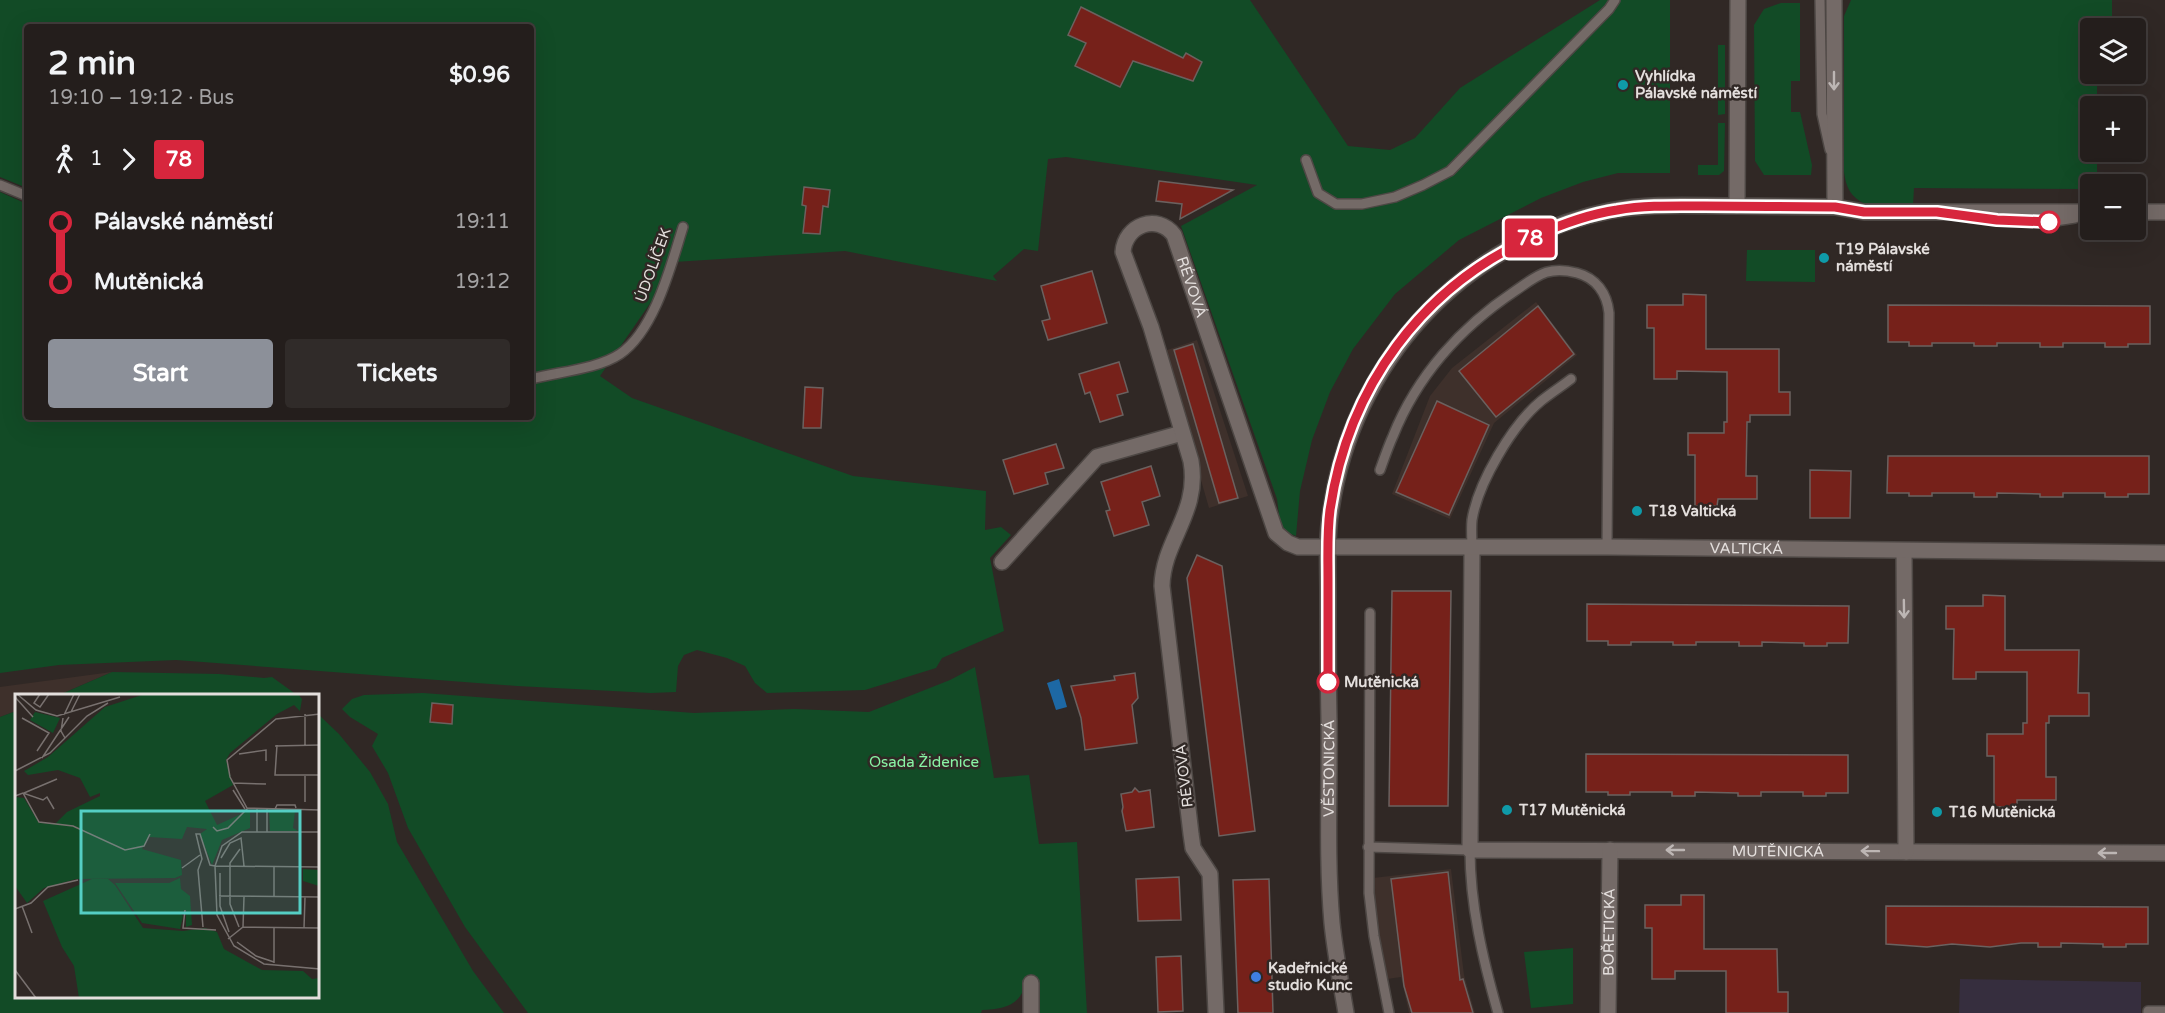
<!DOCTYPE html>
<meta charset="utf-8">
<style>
:root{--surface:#241e1c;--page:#302b29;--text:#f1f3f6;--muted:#a3a2a3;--line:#413c3b;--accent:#8c9099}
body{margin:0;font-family:"Varela Round",sans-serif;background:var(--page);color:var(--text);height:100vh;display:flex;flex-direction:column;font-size:22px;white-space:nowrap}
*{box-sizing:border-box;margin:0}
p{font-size:20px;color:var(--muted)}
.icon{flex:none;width:33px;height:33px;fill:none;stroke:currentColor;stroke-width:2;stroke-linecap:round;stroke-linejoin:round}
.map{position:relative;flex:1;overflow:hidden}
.sheet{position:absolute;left:24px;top:24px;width:510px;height:396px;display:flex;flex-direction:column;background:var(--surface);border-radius:6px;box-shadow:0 6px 24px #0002,0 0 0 2px var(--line)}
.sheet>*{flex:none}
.badge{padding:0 12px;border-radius:4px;font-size:21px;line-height:39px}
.buttons{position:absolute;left:2080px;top:18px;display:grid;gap:12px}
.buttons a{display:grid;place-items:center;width:66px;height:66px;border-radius:6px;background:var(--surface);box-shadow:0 6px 24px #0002,0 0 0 2px var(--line);font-size:30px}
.map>.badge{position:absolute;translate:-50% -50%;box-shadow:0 0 0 3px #fff}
.legs{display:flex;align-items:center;gap:9px;height:66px;padding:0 24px;font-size:20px}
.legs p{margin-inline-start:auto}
.headline{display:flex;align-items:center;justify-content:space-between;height:102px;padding:0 24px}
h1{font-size:33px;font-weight:800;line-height:45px}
.button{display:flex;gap:12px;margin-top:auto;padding:12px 24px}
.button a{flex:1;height:69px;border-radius:6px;background:var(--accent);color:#fff;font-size:24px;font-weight:800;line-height:69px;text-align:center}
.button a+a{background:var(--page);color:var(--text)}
ul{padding:0 24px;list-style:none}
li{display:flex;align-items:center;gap:21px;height:60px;font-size:22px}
li i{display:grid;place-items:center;width:9px;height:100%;margin:0 8px;background:currentColor}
li i::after{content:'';width:15px;height:15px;margin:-8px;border:4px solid;border-radius:50%;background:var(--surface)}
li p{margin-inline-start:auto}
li:first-child i{background:linear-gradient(#0000 50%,currentColor 0)}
li:last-child i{background:linear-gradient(currentColor 50%,#0000 0)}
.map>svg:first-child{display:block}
.built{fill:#3e302b}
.education{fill:#362e3e}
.green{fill:#124b26}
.water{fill:#1d68a4}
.building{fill:#76211a;stroke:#6b615f;stroke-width:1.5}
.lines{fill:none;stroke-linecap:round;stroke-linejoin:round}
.service-casing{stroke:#4d4744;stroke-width:12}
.minor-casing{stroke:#4d4744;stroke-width:18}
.tertiary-casing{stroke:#4d4744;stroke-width:18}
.service{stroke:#746a67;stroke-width:9}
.minor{stroke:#746a67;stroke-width:15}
.tertiary{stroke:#746a67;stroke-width:15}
.oneway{stroke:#bdb6b4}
.line-1-casing{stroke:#fff;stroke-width:14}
.line-1{stroke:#d7263d;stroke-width:9}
.culture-dot{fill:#0f9aa8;stroke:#302825;stroke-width:2}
.stop-1-dot{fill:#fff;stroke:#d7263d;stroke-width:3}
.shop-dot{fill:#3f7fe0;stroke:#302825;stroke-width:2}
.labels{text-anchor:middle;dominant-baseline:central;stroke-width:5;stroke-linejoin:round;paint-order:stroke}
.poi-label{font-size:15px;font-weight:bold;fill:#e4dfdd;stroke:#302825;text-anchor:start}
.street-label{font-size:15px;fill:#e4dfdd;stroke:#302825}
.stop-label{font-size:15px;font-weight:bold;fill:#e4dfdd;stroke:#302825;text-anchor:start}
.park-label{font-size:15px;fill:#89f4a5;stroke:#302825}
.inset-road{fill:none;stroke:#78716f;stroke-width:1.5}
.view{fill:#55cec4;fill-opacity:0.15;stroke:#55cec4;stroke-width:3}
.inset-edge{fill:none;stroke:#e4dfdd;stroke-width:3}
</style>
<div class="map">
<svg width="2165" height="1013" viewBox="0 0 2165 1013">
<rect width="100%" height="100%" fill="#302825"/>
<!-- built -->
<g class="built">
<path d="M1536,302L1577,355L1494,423L1450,519L1392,494L1430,396L1452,368Z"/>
<path d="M1197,340L1248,496L1209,508L1164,351Z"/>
<path d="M112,672L59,695H16V711L0,717V687Z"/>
<path d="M1451,869L1464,975L1475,1013H1409L1401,977L1387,979L1378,928L1373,878Z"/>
</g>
<!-- education -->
<path class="education" d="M1960,979L2141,982V1013H1959Z"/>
<!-- green -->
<g class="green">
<path d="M0,0H1250L1348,146L1390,150L1415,138L1460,88L1600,0H1670V173H1618L1583,182L1541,198L1459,240L1395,294L1353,349L1330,392L1312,440L1300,491L1296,536L1281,530L1277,499L1181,226L1257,185L1066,157L1048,159L1038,251L1024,249L993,276L997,281L845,251L674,262L662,286L600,376L632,398L853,476L986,491L985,530L1001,527L1011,535L990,558L1004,631L942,658L936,668L865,690L767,693L755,683L745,666L727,658L697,650L684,655L678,666L676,692L651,693L517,686L176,660L59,665L0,673V192L27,204V417H531V27H27V188L0,177Z"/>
<path d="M1851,0H2112V19H2098V28H2091V74H2097V106H2091V152H2097V175H2143L2144,205H2136V184H2091V202H2088V189L1914,188L1913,205L1865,204C1851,197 1846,188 1844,172V16Z"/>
<path d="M1781,3H1800V81H1791V112H1800L1812,165L1811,175H1764L1755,161L1754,25L1764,9Z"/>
<path d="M1718,45H1725V114L1718,115Z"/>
<path d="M1718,123H1725L1724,171L1719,175H1698V165H1718Z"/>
<path d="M1747,250H1815V282L1746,281Z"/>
<path d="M975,667L994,778L1029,775L1039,844L1077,842L1087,1013H1039V980H1026C1022,1006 1004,1009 982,1010L981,1013H528L465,927L408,828L388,773L372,746L378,734L350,717L342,709L352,699L364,695L423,693L694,713L794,709L869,712L950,680Z"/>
<path d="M112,672L219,674L264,678L272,677L297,695H59Z"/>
<path d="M16,711V996H318V714L339,734L370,772L388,804L397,842L473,971L504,1013H0V717Z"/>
<path d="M1573,948V1004L1531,1008L1524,952Z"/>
</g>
<!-- water -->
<path class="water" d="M1059,679L1067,707L1056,710L1047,683Z"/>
<!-- building -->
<g class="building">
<path d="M1081,7L1183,58L1186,53L1202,62L1193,81L1133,61L1120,87L1075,66L1086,43L1068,35Z"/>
<path d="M1159,181L1233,190L1180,219L1182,204L1156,201Z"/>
<path d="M804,187L830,190L828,207L823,206L820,234L803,233L806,206L802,205Z"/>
<path d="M1092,271L1107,323L1048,340L1042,321L1050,319L1041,286Z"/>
<path d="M1683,294L1706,295V349H1779V392H1790V415H1750V422H1747L1746,476H1757V499H1718L1717,506H1695V455H1688V433H1724V422H1727V372L1677,371V379H1654V328H1647V305H1683Z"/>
<path d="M1888,305L2150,306V344H2128V347H2105V343H2063V347H2040V343H1997V346H1974V343H1932V346H1909V342H1888Z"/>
<path d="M1538,306L1574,354L1496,417L1459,371Z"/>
<path d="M1193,344L1238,498L1219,503L1174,350Z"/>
<path d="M1119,362L1128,392L1117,395L1123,415L1100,422L1090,392L1085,394L1079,374Z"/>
<path d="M805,387L823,388L821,428H803Z"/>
<path d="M1437,401L1489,425L1449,515L1396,492Z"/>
<path d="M1056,444L1064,468L1045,473L1048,484L1014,494L1003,460Z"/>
<path d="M1888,456H2149V494H2128V497H2105V493H2063V497H2040V494L1997,493V497H1974V493H1932V496H1909V493H1887Z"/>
<path d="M1151,466L1160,496L1142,502L1149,525L1114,536L1106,511L1110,510L1101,482Z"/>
<path d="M1810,470L1851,471L1850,518H1810Z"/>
<path d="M1197,555L1222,566L1255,831L1219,836L1187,578Z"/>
<path d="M1392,591H1451L1448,806H1389Z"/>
<path d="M1983,595L2005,596V650H2079L2078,693H2089V716H2049V723H2046V777H2056V800H2017V807H1994V756H1987V734H2023V723H2027V672H1976V679H1953L1954,629H1946V606H1983Z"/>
<path d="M1587,604L1849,606L1848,643H1827V646H1804V643L1762,642V646H1739V642H1696V645H1673V642H1631V645H1608V641H1587Z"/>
<path d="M1135,673L1138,698L1132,705L1137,743L1085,750L1081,718L1071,686L1115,680L1114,676Z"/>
<path d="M432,703L453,705L452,724L430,722Z"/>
<path d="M1586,754L1848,755V793H1826V796H1803V792H1761V796H1738V793L1695,792V796H1672V792H1630V795H1608V792H1586Z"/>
<path d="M1135,788L1139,792L1150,790L1154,827L1126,831L1122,811L1123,807L1121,794L1132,792Z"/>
<path d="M1448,872L1460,980L1463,979L1473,1013H1412L1404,986L1391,879Z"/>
<path d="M1179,877L1181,920L1138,921L1136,879Z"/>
<path d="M1269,879L1273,1013H1238L1233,880Z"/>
<path d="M1681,895H1704V949H1777L1778,992H1788V1013H1726V971H1675V979H1652V928H1645V905H1681Z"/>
<path d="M1886,906L2148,907V944H2126V947H2103V944L2061,943V947H2038V943H2021L1990,947L1952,944L1927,947L1886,944Z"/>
<path d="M1181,956L1183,1011L1158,1012L1156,957Z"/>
</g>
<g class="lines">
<!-- service casing -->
<g class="service-casing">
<g id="service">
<path d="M1820,0L1822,114L1830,150"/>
<path d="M1306,160L1318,193L1336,204H1362L1395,197L1423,185L1450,171L1609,9L1615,0"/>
<path d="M0,185L27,196"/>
<path d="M1981,218L2049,222L2075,218"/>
<path d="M531,379C557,372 598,369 620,354C655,330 671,265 683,227"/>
<path d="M1380,470C1384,459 1388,447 1393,436C1417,376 1461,327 1515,291C1537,276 1548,265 1577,273C1596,278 1607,293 1609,313L1607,547"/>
<path d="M1472,548C1472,539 1471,529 1472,520C1478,483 1512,425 1541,401C1551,393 1562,386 1571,379"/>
<path d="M1370,613L1369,893L1374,936L1389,1013"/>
<path d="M1368,847L1470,850C1470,905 1483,960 1498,1013"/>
<path d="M2148,1013V1011H2165"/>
</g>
</g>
<!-- minor casing -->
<g class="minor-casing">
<g id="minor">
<path d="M1738,0L1737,206L1835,207L1864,212H2091"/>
<path d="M1834,0L1835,207"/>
<path d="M2136,212H2165"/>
<path id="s1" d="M1472,548L1470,850L2165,853"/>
<path d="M1904,551L1906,852"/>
<path d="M1002,562L1097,457L1182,433"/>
<path d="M1031,983V1013"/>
<path id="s2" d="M1216,1013L1210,874L1193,848L1191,834L1162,586C1163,540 1200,513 1191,461L1151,327L1123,252C1125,225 1157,213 1174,235L1276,533L1288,543L1298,547H1607L2165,553"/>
<path id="s3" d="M1608,1013L1610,850"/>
</g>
</g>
<!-- tertiary casing -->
<g class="tertiary-casing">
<g id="tertiary">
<path id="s4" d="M1346,1013C1341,983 1335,953 1332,923C1326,855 1330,787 1329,719C1328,678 1328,636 1328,595C1328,567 1326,538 1331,510C1352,363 1462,241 1609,211C1650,203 1695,206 1737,206"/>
</g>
</g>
<!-- service -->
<use href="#service" class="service"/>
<!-- minor -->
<use href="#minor" class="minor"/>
<!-- tertiary -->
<use href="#tertiary" class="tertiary"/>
</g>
<!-- one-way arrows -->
<defs><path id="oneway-shaft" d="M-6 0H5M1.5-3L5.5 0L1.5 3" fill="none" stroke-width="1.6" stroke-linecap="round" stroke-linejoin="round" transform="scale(1.5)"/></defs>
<g class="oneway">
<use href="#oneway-shaft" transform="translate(1834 81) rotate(90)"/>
<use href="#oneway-shaft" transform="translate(1904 609) rotate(89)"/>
<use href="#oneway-shaft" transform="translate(1675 850) rotate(-180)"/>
<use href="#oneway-shaft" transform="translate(1870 851) rotate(-179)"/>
<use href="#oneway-shaft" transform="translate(2107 853) rotate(-180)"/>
</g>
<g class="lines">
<!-- line-1 casing -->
<g class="line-1-casing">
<path id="line-1" d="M1328,682C1328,647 1328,613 1328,578C1328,555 1327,533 1330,510C1348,387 1422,286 1535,236C1562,224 1589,214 1617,210C1646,205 1675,206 1703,206C1747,206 1791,207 1835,207L1864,212H1937L1997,220L2049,222"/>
</g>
<!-- line-1 -->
<use href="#line-1" class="line-1"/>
</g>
<!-- markers -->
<g class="culture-dot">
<circle cx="1623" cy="85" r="6"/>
<circle cx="1824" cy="258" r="6"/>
<circle cx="1637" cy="511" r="6"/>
<circle cx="1507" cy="810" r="6"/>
<circle cx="1937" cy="812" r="6"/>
</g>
<g class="stop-1-dot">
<circle cx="2049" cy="222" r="10"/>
<circle cx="1328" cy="682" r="10"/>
</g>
<circle class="shop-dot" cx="1256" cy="977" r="6"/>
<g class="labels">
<!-- poi labels -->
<g class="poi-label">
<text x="1635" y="76">Vyhlídka<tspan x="1635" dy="17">Pálavské náměstí</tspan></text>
<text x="1836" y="249">T19 Pálavské<tspan x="1836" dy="17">náměstí</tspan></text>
<text x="1649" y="511">T18 Valtická</text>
<text x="1519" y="810">T17 Mutěnická</text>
<text x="1949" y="812">T16 Mutěnická</text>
<text x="1268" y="968">Kadeřnické<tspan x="1268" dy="17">studio Kunc</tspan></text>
</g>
<!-- street labels -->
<g class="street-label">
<text transform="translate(653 265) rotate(-70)">ÚDOLÍČEK</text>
<text stroke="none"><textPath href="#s2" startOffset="909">RÉVOVÁ</textPath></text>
<text stroke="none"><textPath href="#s2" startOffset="1644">VALTICKÁ</textPath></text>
<text stroke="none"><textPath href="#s4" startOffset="246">VĚSTONICKÁ</textPath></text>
<text transform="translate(1184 776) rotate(-97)">RÉVOVÁ</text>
<text stroke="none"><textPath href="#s1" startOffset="610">MUTĚNICKÁ</textPath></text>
<text stroke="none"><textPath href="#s3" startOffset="81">BOŘETICKÁ</textPath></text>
</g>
<!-- stop labels -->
<g class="stop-label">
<text x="1344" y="682">Mutěnická</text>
</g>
<!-- park labels -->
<g class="park-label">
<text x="924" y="762">Osada Židenice</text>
</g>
</g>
<!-- overview -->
<g transform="translate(15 694)">
<rect width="304" height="304" fill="#302825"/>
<path d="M130,0H283L287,5L285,17L279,11L262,20L215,59L211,66L218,91L190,107L202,131L235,116V134L207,146L197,171L185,140L192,135L172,133L167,145L134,143L127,155L166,166L167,181L160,184L61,185L29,194L12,209L0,192V103L9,104L24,129L40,130L52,118L85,102V99L75,103L65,84L43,76L13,81L9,77L33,63L90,13ZM20,18L45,24L38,39L15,26ZM254,116L280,117L278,134L283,137H255ZM288,175L304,176V192L288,187ZM165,184L166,195L175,202L177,231L171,233V216L165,219L168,222L165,235L127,229L100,189H154ZM77,185H93L100,191L128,234L168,237L190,234L202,238L209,255L247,276L288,277L297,285L304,284V304H64L59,272L47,253L28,207Z" fill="#124b26"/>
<path class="inset-road" d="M2,0L21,16L42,22L105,3M25,0L19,9L25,13L34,0M0,3L18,23M56,18L65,0M290,20V51M305,20L261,25L212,66L215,83L232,114L305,116M49,21L59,0M7,24L34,39L22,57M48,24L46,37L50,44M262,51L260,81H305M260,52L305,51M224,60L251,56V67M27,64L54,23M0,77L35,59L72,22L93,9M290,82V108M218,89L251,90M218,96L230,115M8,99L24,128L58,132L110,156L129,152L135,140M9,99L42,85M0,102L8,99L28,106L32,103L39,115M252,115V138M260,115L262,111H280L281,114M198,133L202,137L213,134L233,114M242,138V115M305,138H227L207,152L200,172L202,221L219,252L249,270L305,275M206,164L215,149L226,144L229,172M200,172L305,173M259,172V203M167,174L185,161M205,179V212L214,238M204,202L305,203M7,212L17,239M0,215L16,209L33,193L63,186M170,216L168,234L201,236M188,233L183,176L187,165L181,140H185L195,171L200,172M224,233L215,210V169L225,155M228,233L229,203M289,234L290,203M213,245L228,233L305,234M222,248L241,262L259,268M259,269V234M0,276L21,304"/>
<path class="view" d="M66,117H285V219H66Z"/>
<rect width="304" height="304" class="inset-edge"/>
</g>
</svg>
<div class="buttons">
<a><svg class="icon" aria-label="layers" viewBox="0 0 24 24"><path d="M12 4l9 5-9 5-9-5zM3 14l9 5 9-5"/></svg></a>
<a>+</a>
<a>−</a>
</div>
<b class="badge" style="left:1530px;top:238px;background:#d7263d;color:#fff">78</b>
<section class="sheet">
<div class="headline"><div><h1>2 min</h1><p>19:10 – 19:12 · Bus</p></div><b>$0.96</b></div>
<div class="legs"><svg class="icon" aria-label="walk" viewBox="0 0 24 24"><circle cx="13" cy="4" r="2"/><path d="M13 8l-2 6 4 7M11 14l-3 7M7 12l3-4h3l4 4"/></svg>1<svg class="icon" aria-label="forward" viewBox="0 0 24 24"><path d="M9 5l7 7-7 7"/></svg><b class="badge" style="background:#d7263d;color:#fff">78</b></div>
<ul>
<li><i style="color:#d7263d"></i><b>Pálavské náměstí</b><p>19:11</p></li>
<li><i style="color:#d7263d"></i><b>Mutěnická</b><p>19:12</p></li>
</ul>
<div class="button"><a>Start</a><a>Tickets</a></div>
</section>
</div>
